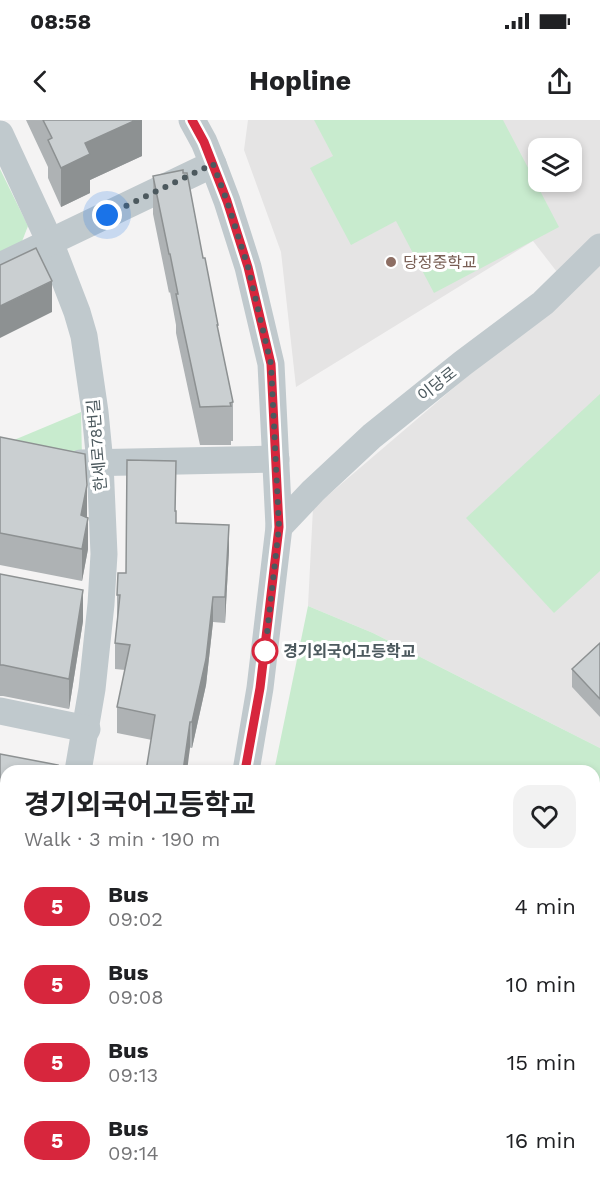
<!DOCTYPE html>
<meta charset="utf-8">
<style>
:root{--surface:#fff;--page:#f2f2f2;--text:#202124;--muted:#757577}
body{margin:0;font-family:"Work Sans","Noto Sans KR",sans-serif;background:var(--page);color:var(--text);height:100vh;display:flex;flex-direction:column;font-size:22px;white-space:nowrap}
*{box-sizing:border-box;margin:0}
p{font-size:20px;color:var(--muted)}
.icon{flex:none;width:33px;height:33px;fill:none;stroke:currentColor;stroke-width:2;stroke-linecap:round;stroke-linejoin:round}
.map{position:relative;flex:1;overflow:hidden}
.side{position:absolute;left:0px;top:645px;width:600px;height:426px;display:flex;flex-direction:column;background:var(--surface);border-radius:18px 18px 0 0;box-shadow:0 3px 9px #0003}
.side>*{flex:none}
.badge{padding:0 12px;border-radius:20px;font-size:21px;line-height:39px}
.fabs{position:absolute;left:528px;top:18px;display:grid;gap:12px}
.fabs a{display:grid;place-items:center;width:54px;height:54px;border-radius:12px;background:var(--surface);box-shadow:0 3px 9px #0003;font-size:30px}
.you{position:absolute;width:30px;height:30px;margin:-15px;border:4px solid #fff;border-radius:50%;background:#1a73e8;box-shadow:0 0 0 9px #1a73e833}
.map>.badge{position:absolute;translate:-50% -50%;box-shadow:0 0 0 3px #fff}
.round{display:grid;place-items:center;flex:none;width:63px;height:63px;border-radius:18px;background:var(--page)}
.head{display:flex;align-items:center;justify-content:space-between;height:102px;padding:0 24px}
h1{font-size:28px;font-weight:700;line-height:45px}
ul{padding:0;list-style:none}
li{display:flex;align-items:center;gap:18px;height:78px;padding:0 24px}
li div{flex:1}
li b{display:block;font-size:22px}
li em{font-style:normal}
li .badge{min-width:66px;font-weight:700;text-align:center}
.status{display:flex;justify-content:space-between;align-items:center;height:42px;padding:0 30px;background:var(--surface);direction:ltr}
.status svg{height:16px;fill:currentColor}
header{display:flex;justify-content:space-between;align-items:center;height:78px;padding:0 24px;background:var(--surface);font-size:27px;font-weight:700}
.map>svg:first-child{display:block}
.education{fill:#e5e4e4;fill-rule:evenodd}
.green{fill:#c8ebce}
.lines{fill:none;stroke-linecap:round;stroke-linejoin:round}
.minor{stroke:#c0c9cd;stroke-width:27}
.wall{fill:#aeb2b4}
.shaded-wall{fill:#8d9192}
.building{fill:#cacfd1;stroke:#8d9192;stroke-width:1.5}
.line-casing{stroke:#fff;stroke-width:14}
.line{stroke:#d7263d;stroke-width:9}
.walk{stroke:#4c595e;stroke-width:6;stroke-dasharray:0 10.8}
.education-dot{fill:#8d6e63;stroke:#fff;stroke-width:2}
.stop-dot{fill:#fff;stroke:#d7263d;stroke-width:3}
.labels{text-anchor:middle;dominant-baseline:central;stroke-width:6;stroke-linejoin:round;paint-order:stroke}
.education-label{font-size:16px;fill:#785e54;stroke:#fff;text-anchor:start}
.street-label{font-size:16px;fill:#4c595e;stroke:#fff}
.stop-label{font-size:16px;font-weight:bold;fill:#4c595e;stroke:#fff;text-anchor:start}
</style>
<div class="status"><b>08:58</b><svg viewBox="0 0 49 12"><path d="M0 12V9h3v3zM5 12V6h3v6zM10 12V3h3v9zM15 12V0h3v12zM26 1h20v11H26zM47 4h2v5h-2z"/></svg></div>
<header><svg class="icon" aria-label="back" viewBox="0 0 24 24"><path d="M15 5l-7 7 7 7"/></svg>Hopline<svg class="icon" aria-label="share" viewBox="0 0 24 24"><path d="M12 15V3M7 8l5-5 5 5M5 13v7h14v-7"/></svg></header>
<div class="map">
<svg width="600" height="1071" viewBox="0 0 600 1071">
<rect width="100%" height="100%" fill="#f4f3f3"/>
<!-- education -->
<g class="education">
<path d="M248,0H600V118L557,152L533,121L296,267L281,132L244,30ZM538,28H572V62H538Z"/>
<path d="M600,143V628L373,513L308,486L313,388Z"/>
</g>
<!-- green -->
<g class="green">
<path d="M314,0H503L559,107L434,173L396,101L351,125L310,48L333,36Z"/>
<path d="M0,49L28,106L21,124L0,134Z"/>
<path d="M600,274V451L554,493L466,398Z"/>
<path d="M81,292L82,338L23,329L14,320Z"/>
<path d="M308,486L373,513L600,628V1071H189L190,1065H594V651H274Z"/>
</g>
<g class="lines">
<!-- minor -->
<g class="minor">
<path d="M192,0L204,22L213,44L227,81L248,147L271,244L279,407L260,568L246,651"/>
<path d="M0,14L50,122L77,192L84,216L95,292L100,343L104,434L101,484L92,569L78,651"/>
<path d="M0,146L213,44"/>
<path d="M81,343L276,339"/>
<path d="M279,407L313,371L372,316L463,243L543,183L600,127"/>
<path d="M0,591L87,609"/>
<path d="M0,751L6,752"/>
<path d="M0,905L6,906"/>
<path d="M0,1057L6,1029"/>
<path d="M165,1071L166,1065"/>
</g>
</g>
<!-- wall -->
<g class="wall">
<path d="M26,0H142V36L90,60V73L61,87L48,58V47Z"/>
<path d="M153,56L203,138L233,282V321H231V325H200L176,213V205L170,172L169,173L153,94Z"/>
<path d="M0,317L86,397L88,429L82,461L0,445Z"/>
<path d="M176,367L175,391L176,403L229,430L225,503L213,502L206,565L192,628L117,613V587L125,550L115,549V523L117,500V475L126,453Z"/>
<path d="M0,454L83,501L69,589L3,576H0Z"/>
<path d="M600,523V597L572,567V549Z"/>
<path d="M0,634L58,651H6V710L0,709Z"/>
<path d="M0,754L6,756V886L0,885Z"/>
</g>
<!-- shaded-wall -->
<g class="shaded-wall">
<path d="M136,0H142V36L90,60V73L61,87V48L85,23Z"/>
<path d="M52,161V192L0,218V186Z"/>
<path d="M87,365V396L81,427V395Z"/>
<path d="M88,398V429L82,461V429Z"/>
<path d="M229,405V430L225,503V477Z"/>
<path d="M83,470V501L69,589V559Z"/>
<path d="M213,477V502L206,565L192,628V602Z"/>
<path d="M190,602V628L187,651H183Z"/>
<path d="M115,1065H117V1071H114Z"/>
</g>
<!-- building -->
<g class="building">
<path d="M43,0H136L85,23L90,34L61,48L48,20L52,18Z"/>
<path d="M183,50V53H187L203,138H205L218,205H217L233,282L230,283L231,286L200,287L176,174H178L170,134H169L153,56Z"/>
<path d="M36,128L52,161L0,186V145Z"/>
<path d="M0,317L85,334L87,365L81,395L88,398L82,429L0,413Z"/>
<path d="M127,340L176,341L175,391H176V403L229,405L225,477H213L206,539L192,602H190L183,651H146L155,595L117,587L130,525L115,523L120,475H117L118,453H126Z"/>
<path d="M0,454L83,470L69,559L3,545H0Z"/>
<path d="M600,523V579L572,549Z"/>
<path d="M0,634L58,645L56,651H6V675L0,673Z"/>
<path d="M0,754L6,756V858L0,857Z"/>
<path d="M16,1065H115L114,1071H15Z"/>
</g>
<g class="lines">
<!-- line casing -->
<g class="line-casing">
<path id="line" d="M192,0L204,22L227,81L248,147L271,244L279,407L260,568L245,651"/>
</g>
<!-- line -->
<use href="#line" class="line"/>
<!-- walk -->
<path class="walk" d="M107,95L213,44L227,81L248,147L271,244L279,407L265,531"/>
</g>
<!-- markers -->
<circle class="education-dot" cx="391" cy="142" r="6"/>
<circle class="stop-dot" cx="265" cy="531" r="12"/>
<g class="labels">
<!-- education labels -->
<g class="education-label">
<text x="403" y="142">당정중학교</text>
</g>
<!-- street labels -->
<g class="street-label">
<text transform="translate(437 264) rotate(-38)">이당로</text>
<text transform="translate(97 325) rotate(-95)">한세로78번길</text>
</g>
<!-- stop labels -->
<g class="stop-label">
<text x="283" y="531">경기외국어고등학교</text>
</g>
</g>
</svg>
<div class="fabs">
<a><svg class="icon" aria-label="layers" viewBox="0 0 24 24"><path d="M12 4l9 5-9 5-9-5zM3 14l9 5 9-5"/></svg></a>
</div>
<div class="you" style="left:107px;top:95px"></div>
<section class="side">
<div class="head"><div><h1>경기외국어고등학교</h1><p>Walk · 3 min · 190 m</p></div><a class="round"><svg class="icon" aria-label="heart" viewBox="0 0 24 24"><path d="M12 20l-8-8c-3-5 5-10 8-4 3-6 11-1 8 4z"/></svg></a></div>
<ul>
<li><span class="badge" style="background:#d7263d;color:#fff">5</span><div><b>Bus</b><p>09:02</p></div><em>4 min</em></li>
<li><span class="badge" style="background:#d7263d;color:#fff">5</span><div><b>Bus</b><p>09:08</p></div><em>10 min</em></li>
<li><span class="badge" style="background:#d7263d;color:#fff">5</span><div><b>Bus</b><p>09:13</p></div><em>15 min</em></li>
<li><span class="badge" style="background:#d7263d;color:#fff">5</span><div><b>Bus</b><p>09:14</p></div><em>16 min</em></li>
</ul>
</section>
</div>
